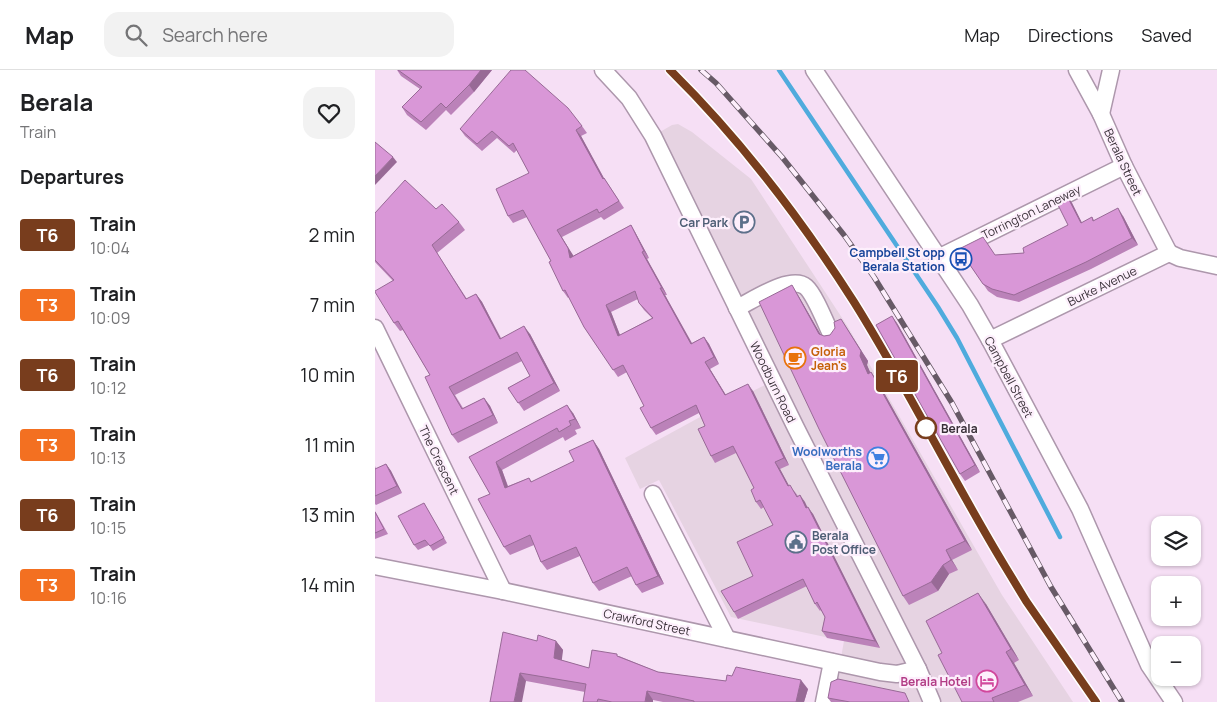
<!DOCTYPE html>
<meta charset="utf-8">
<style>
:root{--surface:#fff;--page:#f2f2f2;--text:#202124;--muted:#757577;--line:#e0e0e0}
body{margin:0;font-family:Manrope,sans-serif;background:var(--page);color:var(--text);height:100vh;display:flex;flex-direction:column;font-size:19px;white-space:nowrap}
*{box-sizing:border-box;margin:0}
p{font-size:16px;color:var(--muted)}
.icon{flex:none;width:28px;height:28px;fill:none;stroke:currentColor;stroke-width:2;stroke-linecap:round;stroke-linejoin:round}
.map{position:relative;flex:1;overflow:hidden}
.sheet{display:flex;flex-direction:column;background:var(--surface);width:375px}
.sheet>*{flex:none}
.badge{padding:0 10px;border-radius:4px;font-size:18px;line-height:32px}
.tools{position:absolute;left:776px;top:446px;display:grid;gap:10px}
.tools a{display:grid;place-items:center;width:50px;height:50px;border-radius:10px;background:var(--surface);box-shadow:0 1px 4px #0004;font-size:25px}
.map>.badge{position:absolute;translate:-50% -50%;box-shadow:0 0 0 2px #fff}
h2{padding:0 20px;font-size:19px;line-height:45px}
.round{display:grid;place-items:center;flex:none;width:52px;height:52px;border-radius:15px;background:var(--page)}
.head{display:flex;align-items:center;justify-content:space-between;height:85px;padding:0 20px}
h1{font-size:24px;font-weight:700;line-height:38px}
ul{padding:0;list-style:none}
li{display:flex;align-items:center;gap:15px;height:70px;padding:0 20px}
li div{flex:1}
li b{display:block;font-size:19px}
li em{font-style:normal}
li .badge{min-width:55px;font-weight:700;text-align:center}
header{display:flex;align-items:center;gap:30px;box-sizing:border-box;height:70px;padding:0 25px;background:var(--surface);border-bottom:1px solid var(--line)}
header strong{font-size:24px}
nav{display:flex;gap:28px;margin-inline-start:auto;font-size:18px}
.search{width:350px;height:45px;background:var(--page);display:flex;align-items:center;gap:12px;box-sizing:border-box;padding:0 18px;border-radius:15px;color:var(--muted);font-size:19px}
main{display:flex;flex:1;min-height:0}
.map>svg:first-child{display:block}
.commercial{fill:#e6d3e2}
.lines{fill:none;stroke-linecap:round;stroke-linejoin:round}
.stream{stroke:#4fabdd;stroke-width:4.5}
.minor-casing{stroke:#ad97ac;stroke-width:19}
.minor{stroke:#fff;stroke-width:16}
.rail-casing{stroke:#675a66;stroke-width:5.5}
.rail{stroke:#fdeffc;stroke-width:4;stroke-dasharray:11;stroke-linecap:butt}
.wall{fill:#bb82b9;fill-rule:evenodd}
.shaded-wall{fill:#986a96}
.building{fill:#d997d7;stroke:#986a96;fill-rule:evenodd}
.line-casing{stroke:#fff;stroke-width:11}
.line{stroke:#783d1d;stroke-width:8}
.stop-dot{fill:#fff;stroke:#783d1d;stroke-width:2.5}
.labels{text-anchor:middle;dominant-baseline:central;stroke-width:4.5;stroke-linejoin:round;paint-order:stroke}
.street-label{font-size:12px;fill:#382f37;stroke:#fdeffc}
.service-label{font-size:12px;font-weight:bold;fill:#4e5e75;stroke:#fdeffc;text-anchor:end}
.transit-label{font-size:12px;font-weight:bold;fill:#164399;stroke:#fdeffc;text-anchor:end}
.food-label{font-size:12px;font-weight:bold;fill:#c56008;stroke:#fdeffc;text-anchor:start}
.stop-label{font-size:12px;font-weight:bold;fill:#382f37;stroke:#fdeffc;text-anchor:start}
.shop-label{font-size:12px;font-weight:bold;fill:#366cbe;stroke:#fdeffc;text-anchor:end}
.hotel-label{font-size:12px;font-weight:bold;fill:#b23c85;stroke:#fdeffc;text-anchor:end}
</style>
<header>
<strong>Map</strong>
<div class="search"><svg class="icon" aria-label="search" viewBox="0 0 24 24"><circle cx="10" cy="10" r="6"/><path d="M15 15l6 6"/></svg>Search here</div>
<nav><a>Map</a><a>Directions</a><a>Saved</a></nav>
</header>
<main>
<section class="sheet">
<div class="head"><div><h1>Berala</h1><p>Train</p></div><a class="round"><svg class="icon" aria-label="heart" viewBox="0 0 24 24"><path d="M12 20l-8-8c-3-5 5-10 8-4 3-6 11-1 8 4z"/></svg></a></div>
<h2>Departures</h2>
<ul>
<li><span class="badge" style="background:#783d1d;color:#fff">T6</span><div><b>Train</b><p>10:04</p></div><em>2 min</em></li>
<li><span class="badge" style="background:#f37021;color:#fff">T3</span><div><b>Train</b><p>10:09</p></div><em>7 min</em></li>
<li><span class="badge" style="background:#783d1d;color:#fff">T6</span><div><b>Train</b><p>10:12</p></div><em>10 min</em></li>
<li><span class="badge" style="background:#f37021;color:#fff">T3</span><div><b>Train</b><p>10:13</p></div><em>11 min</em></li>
<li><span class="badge" style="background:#783d1d;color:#fff">T6</span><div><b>Train</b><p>10:15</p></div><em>13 min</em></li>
<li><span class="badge" style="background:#f37021;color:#fff">T3</span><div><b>Train</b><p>10:16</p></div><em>14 min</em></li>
</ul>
</section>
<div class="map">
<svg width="842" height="632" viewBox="0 0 842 632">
<rect width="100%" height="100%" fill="#f6dff5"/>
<!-- commercial -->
<path class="commercial" d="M303,54L317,62L376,109L473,257L627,525L698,632H458L469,571L356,547L284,410L265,419L250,388L327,346L398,311L278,66L297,55Z"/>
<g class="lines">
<!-- stream -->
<path class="stream" d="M404,0L563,237L582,268L685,467"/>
<!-- minor casing -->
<g class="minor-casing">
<g id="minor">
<path d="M228,0L254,28L278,66L421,358L543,599L557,632"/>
<path d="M439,0L595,235L615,270L705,439L774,595L799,632"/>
<path d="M702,0L726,44L749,96L794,183"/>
<path d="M726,44L736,0"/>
<path d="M563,188L749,96"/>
<path d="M362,238C377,231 416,204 431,217C440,225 451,254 457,266"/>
<path d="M0,258L128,521"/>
<path d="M615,270L794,183L805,188L842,196"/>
<path d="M278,424L352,569"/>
<path d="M0,496L128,521L505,602L522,604L543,599"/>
<path d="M449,632L457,592"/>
</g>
</g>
<!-- minor -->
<use href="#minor" class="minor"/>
<!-- rail casing -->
<g class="rail-casing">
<g id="rail">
<path d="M295,0C365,68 426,149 479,231C530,313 573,399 621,482C652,534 686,584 721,632"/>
<path d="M326,0L341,13L407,87L469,165L499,207L577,333L676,517L747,632"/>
</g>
</g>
<!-- rail -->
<use href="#rail" class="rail"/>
</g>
<!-- wall -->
<g class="wall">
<path d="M22,0H117L99,22L76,45L71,40L51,60L32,45L27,37L45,19L26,6Z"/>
<path d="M207,56L212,63L206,66L229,108L249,138L229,150L226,147L187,167L198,186L256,155L260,162L274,188L272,189L292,225H290L317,273L329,267L334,274L344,294L335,299L351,325L378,321L414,395L405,399L414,416L420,422L423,426L425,425L432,438L438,444L505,578L452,568L447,561L450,547L446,540L445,541L440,534L432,516L363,549L359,542L378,506L398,455L389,437L386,439L381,432L379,418L361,383L340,393L336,386L330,356L324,343L281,365L276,358L269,336L252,302L243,307L209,257L194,227L193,228L188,221L176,191L152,147L138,153L133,146L154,103L142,80L139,83L122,68L107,81L90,66L85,59ZM263,229L264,233L269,240L277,248L245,265L236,242Z"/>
<path d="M692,126L697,133L707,153L717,147L719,150L748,146L763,175L716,199L644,232L622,227L613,221L584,179L620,185L649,183L693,155Z"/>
<path d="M61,139L84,152L90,160L62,183L92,229L101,224L107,232L126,268L155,264L185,321L149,341L133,318L155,306L147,291L80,325L88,338L109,328L115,336L123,353L83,373L77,365L55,305L28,260L25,261L19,253L18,211L0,192V143Z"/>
<path d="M423,225L446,265L449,266L455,265L472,259L493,291L492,295L495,303L496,302L503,312L597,480L577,490L583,500L574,504L563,521L534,535L528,526Z"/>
<path d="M522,253L605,402L590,411L585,404Z"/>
<path d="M198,343L206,358L200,360L202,364L190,371L188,367L127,400L133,416L154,408L157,412L199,391L218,370L224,379L289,514L267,523L261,515L257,506L224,521L218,513L205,486L172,500L166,492L159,475L135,485L129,477L115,424L94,387Z"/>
<path d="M11,394L16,401L27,423L1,435L0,434V396L1,399Z"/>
<path d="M49,433L72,473L58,481L54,475L43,480L39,475Z"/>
<path d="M0,441L13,464L0,469Z"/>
<path d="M611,534L644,590L639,593L658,626L643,632H587L567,583Z"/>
<path d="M162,571H181L188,580L186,590L214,598L244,586L283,602L351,611L433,619L429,632H288L278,630V632H208L210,622L151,611L115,632Z"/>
<path d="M453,628L536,632H456Z"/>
</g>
<!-- shaded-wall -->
<g class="shaded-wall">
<path d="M106,0H117L99,22L94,15Z"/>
<path d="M201,60L206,66L233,116L228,109Z"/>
<path d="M18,87L22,92L0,115V106Z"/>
<path d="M692,126L697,133L711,161L706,153Z"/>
<path d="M743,138L748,146L763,175L757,168Z"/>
<path d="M256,155L260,162L274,188L269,181Z"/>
<path d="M182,160L198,185L200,195L195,188Z"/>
<path d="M267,182L272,189L292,225L287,218Z"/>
<path d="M417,215L423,225L451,274L444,264Z"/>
<path d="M285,218L290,225L321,281L316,274Z"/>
<path d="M101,224L107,232L130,277L125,269Z"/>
<path d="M231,235L236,242L248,273L243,266Z"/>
<path d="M517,246L522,253L605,402L600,395Z"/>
<path d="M466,249L493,291L492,295L500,313L493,304Z"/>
<path d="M149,256L155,264L185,321L179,313Z"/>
<path d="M329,267L334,274L344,294L339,287Z"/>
<path d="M330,292L335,299L355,332L350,325Z"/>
<path d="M496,302L503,312L597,480L590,471Z"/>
<path d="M373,314L378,321L414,395L409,388Z"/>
<path d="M109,328L115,336L123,353L118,345Z"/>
<path d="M192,335L198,343L206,358L200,349Z"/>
<path d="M218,370L224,379L289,514L283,506Z"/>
<path d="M121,392L127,400L136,426L130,418Z"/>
<path d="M400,392L405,399L418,423L413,416Z"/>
<path d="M11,394L16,401L27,423L22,416Z"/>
<path d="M425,425L430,432L436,445L431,438Z"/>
<path d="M433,437L438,444L505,578L500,571Z"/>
<path d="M571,480L583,500L576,490Z"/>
<path d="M568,495L574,504L563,521L556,512Z"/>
<path d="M603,523L611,534L644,590L636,579Z"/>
<path d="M181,571L188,580L186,597L179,588Z"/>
<path d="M631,582L639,593L658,626L650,615Z"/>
<path d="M145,603L151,611L147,632H139Z"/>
<path d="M426,610L433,619L429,632H421Z"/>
<path d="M272,621L278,630V632H270Z"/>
</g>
<!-- building -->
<g class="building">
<path d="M23,0H106L94,15L71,38L66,33L46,52L27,37L47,17Z"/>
<path d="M136,0H150L193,38L207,56L201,60L228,109L229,108L244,131L224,143L222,139L182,160L193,178L195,188L256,155L269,181L267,182L287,218H285L316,274L329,267L339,287L330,292L350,325L373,314L409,388L400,392L413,416L415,415L422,427L425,425L431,438L433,437L500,571L447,561L450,547L442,532L440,534L428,509L359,542L346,521L378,506L362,472L398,455L385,430L381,432L376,420L379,418L358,376L336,386L323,359L330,356L321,335L276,358L265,338L269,336L248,295L238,300L209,257L190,220L188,221L174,192L176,191L148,140L133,146L121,119L154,103L138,73L134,76L117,61L102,74L85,59ZM260,221L264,233L278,248L243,266L231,235Z"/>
<path d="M0,72L18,87L0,106Z"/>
<path d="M30,110L61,139L67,134L84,152L57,175L91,229L101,224L125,269L149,256L179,313L143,333L133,318L155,306L142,282L74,317L87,339L109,328L118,345L77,365L50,307L55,305L23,251L19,253L0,222V221L19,210L0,190V143Z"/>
<path d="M692,126L706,153L717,147L718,151L743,138L757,168L711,192L639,225L617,219L608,214L584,179L608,167L620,185L649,183L648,178L693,155L681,131Z"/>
<path d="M417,215L444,264L449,266L455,265L460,258L459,252L466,249L486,281L485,286L493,304L496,302L590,471L571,480L576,490L568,495L556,512L528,526L444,359L384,232Z"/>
<path d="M517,246L600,395L585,404L501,255Z"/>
<path d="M192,335L200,349L194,351L196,355L184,362L182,358L121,392L130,418L154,408L156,412L199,391L194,381L218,370L283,506L261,515L252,497L218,513L201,477L166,492L155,465L129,477L103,429L115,424L94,387Z"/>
<path d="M11,394L22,416L0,426V399Z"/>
<path d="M49,433L69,468L55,476L50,470L39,475L23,446Z"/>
<path d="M0,442L9,459L0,463Z"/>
<path d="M603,523L636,579L631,582L650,615L617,628L619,632H587L563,585L567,583L551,551Z"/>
<path d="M128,562L162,571L163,565L181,571L179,588L214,598L217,580L242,584V586L283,602L351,611L352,605L357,606L361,597L426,610L421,632H319V631L272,621L270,632H237L223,629L222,632H208L211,614L145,603L139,632H115Z"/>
<path d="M463,609L530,623L534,632H475L453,628L456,612Z"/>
</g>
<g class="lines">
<!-- line casing -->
<g class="line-casing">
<path id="line" d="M295,0C365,69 426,149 479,232C533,318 578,411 631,498L651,531L721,632"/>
</g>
<!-- line -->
<use href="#line" class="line"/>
</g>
<!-- icons -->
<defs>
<g id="parking-ring" transform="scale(1.125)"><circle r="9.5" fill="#fdeffc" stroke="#5c6f8a" stroke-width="1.5"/><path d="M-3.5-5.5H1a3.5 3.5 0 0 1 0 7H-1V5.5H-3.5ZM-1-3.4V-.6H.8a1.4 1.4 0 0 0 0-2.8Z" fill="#5c6f8a"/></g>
<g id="bus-ring" transform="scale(1.125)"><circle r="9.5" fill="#fdeffc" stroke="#1a4fb4" stroke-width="1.5"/><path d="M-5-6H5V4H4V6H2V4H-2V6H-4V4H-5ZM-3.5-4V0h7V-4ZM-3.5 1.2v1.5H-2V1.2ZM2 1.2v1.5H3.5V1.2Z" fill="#1a4fb4"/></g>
<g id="cafe-ring" transform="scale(1.125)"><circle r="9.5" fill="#fdeffc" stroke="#e8710a" stroke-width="1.5"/><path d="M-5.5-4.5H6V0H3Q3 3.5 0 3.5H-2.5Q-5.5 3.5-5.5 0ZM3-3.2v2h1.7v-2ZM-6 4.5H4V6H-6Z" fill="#e8710a"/></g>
<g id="supermarket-ring" transform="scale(1.125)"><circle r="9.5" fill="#fdeffc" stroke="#3f7fe0" stroke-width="1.5"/><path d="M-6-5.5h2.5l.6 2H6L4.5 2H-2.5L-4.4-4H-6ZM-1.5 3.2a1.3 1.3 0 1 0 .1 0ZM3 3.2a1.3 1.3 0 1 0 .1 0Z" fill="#3f7fe0"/></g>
<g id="civic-ring" transform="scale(1.125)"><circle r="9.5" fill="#fdeffc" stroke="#5c6f8a" stroke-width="1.5"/><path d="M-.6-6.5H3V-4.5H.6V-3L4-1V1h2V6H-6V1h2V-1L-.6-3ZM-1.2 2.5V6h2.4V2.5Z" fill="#5c6f8a"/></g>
<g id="hotel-ring" transform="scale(1.125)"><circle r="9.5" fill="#fdeffc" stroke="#d1479c" stroke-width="1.5"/><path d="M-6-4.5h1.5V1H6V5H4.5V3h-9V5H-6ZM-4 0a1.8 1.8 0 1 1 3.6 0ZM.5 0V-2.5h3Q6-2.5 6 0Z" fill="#d1479c"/></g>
</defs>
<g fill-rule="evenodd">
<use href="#parking-ring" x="369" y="152"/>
<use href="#bus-ring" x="586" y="189"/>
<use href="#cafe-ring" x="420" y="288"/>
<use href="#supermarket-ring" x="503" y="388"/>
<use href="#civic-ring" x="421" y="472"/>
<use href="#hotel-ring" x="612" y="611"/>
</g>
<!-- markers -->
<circle class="stop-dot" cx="551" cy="358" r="10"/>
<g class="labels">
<!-- street labels -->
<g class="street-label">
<text transform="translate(748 92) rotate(65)">Berala Street</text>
<text transform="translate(656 142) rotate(-26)">Torrington Laneway</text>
<text transform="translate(727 216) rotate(-26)">Burke Avenue</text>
<text transform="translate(634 307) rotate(62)">Campbell Street</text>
<text transform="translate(398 312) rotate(64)">Woodburn Road</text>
<text transform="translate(64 390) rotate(64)">The Crescent</text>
<text transform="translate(272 552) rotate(12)">Crawford Street</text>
</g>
<!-- service labels -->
<g class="service-label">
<text x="353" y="152">Car Park</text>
<text x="437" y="465" text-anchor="start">Berala<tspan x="437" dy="14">Post Office</tspan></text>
</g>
<!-- transit labels -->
<g class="transit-label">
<text x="570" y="182">Campbell St opp<tspan x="570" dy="14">Berala Station</tspan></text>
</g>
<!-- food labels -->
<g class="food-label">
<text x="436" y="281">Gloria<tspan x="436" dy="14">Jean's</tspan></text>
</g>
<!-- stop labels -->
<g class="stop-label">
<text x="566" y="358">Berala</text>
</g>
<!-- shop labels -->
<g class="shop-label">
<text x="487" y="381">Woolworths<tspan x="487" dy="14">Berala</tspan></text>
</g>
<!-- hotel labels -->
<g class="hotel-label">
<text x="596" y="611">Berala Hotel</text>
</g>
</g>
</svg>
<div class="tools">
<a><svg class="icon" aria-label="layers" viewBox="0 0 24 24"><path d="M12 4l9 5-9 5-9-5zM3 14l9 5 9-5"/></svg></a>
<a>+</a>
<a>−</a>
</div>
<b class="badge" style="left:522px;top:306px;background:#783d1d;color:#fff">T6</b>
</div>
</main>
